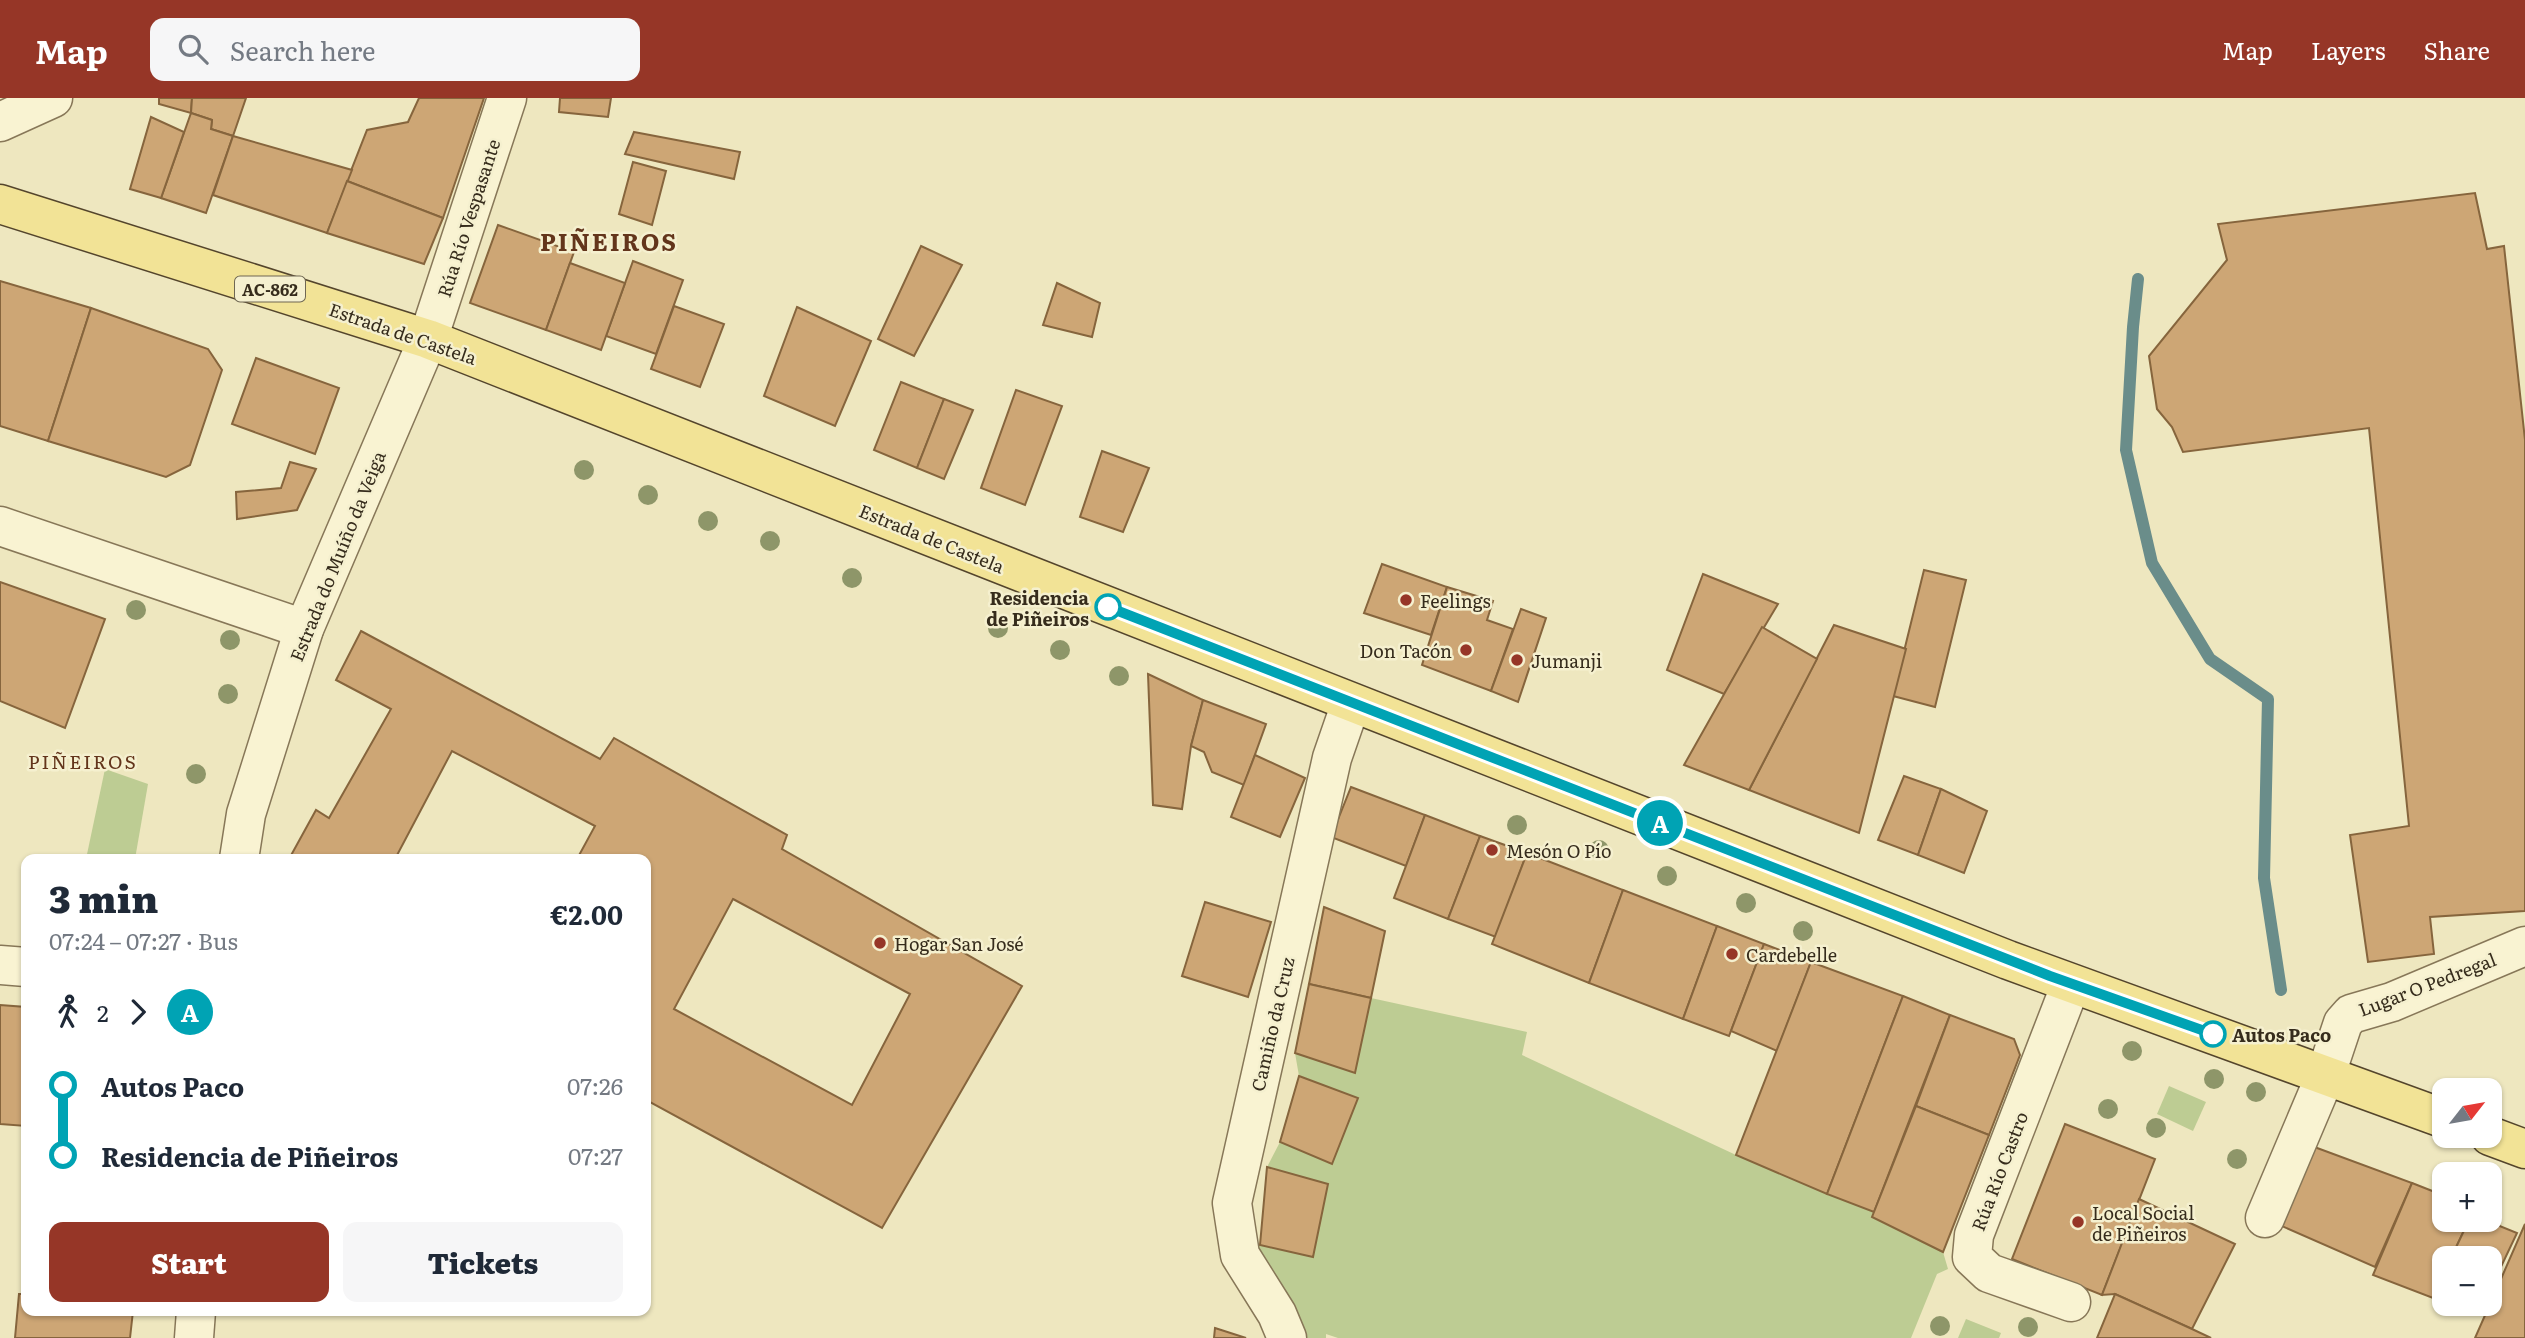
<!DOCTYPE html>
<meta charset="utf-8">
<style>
:root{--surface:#fff;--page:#f6f6f7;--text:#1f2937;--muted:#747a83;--accent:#963627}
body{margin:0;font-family:Literata,serif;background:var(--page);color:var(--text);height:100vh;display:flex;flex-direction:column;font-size:26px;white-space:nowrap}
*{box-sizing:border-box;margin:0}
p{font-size:23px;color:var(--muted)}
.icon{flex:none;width:38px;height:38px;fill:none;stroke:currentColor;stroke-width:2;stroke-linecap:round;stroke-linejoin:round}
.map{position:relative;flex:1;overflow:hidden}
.details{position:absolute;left:21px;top:756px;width:630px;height:462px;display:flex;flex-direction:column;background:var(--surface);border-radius:14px;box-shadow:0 2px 5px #0004}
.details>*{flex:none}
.badge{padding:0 14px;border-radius:23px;font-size:24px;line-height:46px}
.needle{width:46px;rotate:59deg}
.buttons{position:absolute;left:2432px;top:980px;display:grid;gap:14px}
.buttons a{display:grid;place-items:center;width:70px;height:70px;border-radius:14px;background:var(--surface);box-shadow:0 2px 5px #0004;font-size:35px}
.map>.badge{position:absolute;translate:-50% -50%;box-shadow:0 0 0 4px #fff}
.legs{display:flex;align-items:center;gap:10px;height:77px;padding:0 28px;font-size:23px}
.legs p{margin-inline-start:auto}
.head{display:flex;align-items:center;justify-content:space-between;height:119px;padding:0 28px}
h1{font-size:38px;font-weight:800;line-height:52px}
.button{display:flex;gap:14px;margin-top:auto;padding:14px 28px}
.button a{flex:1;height:80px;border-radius:14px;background:var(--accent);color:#fff;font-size:28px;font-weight:800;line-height:80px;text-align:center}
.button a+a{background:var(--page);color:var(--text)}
ul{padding:0 28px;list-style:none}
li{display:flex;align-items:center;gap:24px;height:70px;font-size:26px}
li i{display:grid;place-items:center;width:10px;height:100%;margin:0 9px;background:currentColor}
li i::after{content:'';width:18px;height:18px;margin:-9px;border:5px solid;border-radius:50%;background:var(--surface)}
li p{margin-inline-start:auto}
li:first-child i{background:linear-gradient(#0000 50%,currentColor 0)}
li:last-child i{background:linear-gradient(currentColor 50%,#0000 0)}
header{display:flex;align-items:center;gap:42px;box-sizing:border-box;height:98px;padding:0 35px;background:var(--accent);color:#fff}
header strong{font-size:33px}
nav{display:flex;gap:38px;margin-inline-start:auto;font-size:24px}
.search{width:490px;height:63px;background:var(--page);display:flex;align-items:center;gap:18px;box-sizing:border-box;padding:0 24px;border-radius:14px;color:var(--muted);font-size:26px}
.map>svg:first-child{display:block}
.green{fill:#bdcc93}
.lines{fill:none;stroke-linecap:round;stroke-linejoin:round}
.stream{stroke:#6a8d8a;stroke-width:12}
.building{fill:#cda675;stroke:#86653d;stroke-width:2;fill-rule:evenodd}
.minor-casing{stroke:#877758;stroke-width:41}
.major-casing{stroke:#54452c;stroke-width:41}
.minor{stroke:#f9f3d2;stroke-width:38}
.major{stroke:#f2e396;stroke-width:38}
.tree{fill:#8e9669}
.line-1-casing{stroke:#fff;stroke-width:16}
.line-1{stroke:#00a3b4;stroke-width:10}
.poi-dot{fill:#963627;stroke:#f5f0cf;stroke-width:2.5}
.stop-1-dot{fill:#fff;stroke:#00a3b4;stroke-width:3.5}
.labels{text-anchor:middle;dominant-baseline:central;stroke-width:5;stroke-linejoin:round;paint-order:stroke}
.shield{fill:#f5f0cf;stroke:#6f6752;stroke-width:2}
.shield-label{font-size:16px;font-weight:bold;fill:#362c1c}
.street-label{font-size:18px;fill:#362c1c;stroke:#f5f0cf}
.stop-label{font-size:18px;font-weight:bold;fill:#362c1c;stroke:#f5f0cf;text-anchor:end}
.poi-label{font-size:18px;fill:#362c1c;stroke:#f5f0cf;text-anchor:start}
.neighbourhood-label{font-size:19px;letter-spacing:2px;fill:#63351b;stroke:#f5f0cf}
.district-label{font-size:24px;font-weight:bold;letter-spacing:2px;fill:#63351b;stroke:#f5f0cf}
</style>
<header>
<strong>Map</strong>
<div class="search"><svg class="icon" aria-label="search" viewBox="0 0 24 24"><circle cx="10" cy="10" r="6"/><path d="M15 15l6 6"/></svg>Search here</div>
<nav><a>Map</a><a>Layers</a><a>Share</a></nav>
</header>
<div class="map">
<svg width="2525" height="1240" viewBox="0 0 2525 1240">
<rect width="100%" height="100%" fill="#eee7bf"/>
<!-- green -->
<g class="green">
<path d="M105,671L148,686L135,761H86Z"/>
<path d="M1371,900L1527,934L1522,957L1736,1057L1874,1114L1943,1154L1948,1171L1937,1176L1911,1240H1338L1326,1236V1240H1298L1250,1140L1260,1147L1313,1159L1328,1086L1267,1069L1280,1044L1332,1065L1358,1000L1299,978L1295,955L1355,975Z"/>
<path d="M2169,988L2206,1004L2193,1033L2157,1016Z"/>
<path d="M1966,1221L2001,1235L1999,1240H1958Z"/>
</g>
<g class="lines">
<!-- stream -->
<path class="stream" d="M2138,181L2133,229L2126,352L2152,465L2210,561L2268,601L2264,780L2281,892"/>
</g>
<!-- building -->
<g class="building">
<path d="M159,0H192L191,15L159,6Z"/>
<path d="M192,0H246L233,38L211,31L212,22L191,15Z"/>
<path d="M419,0H484L443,120L347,83L367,32L408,24Z"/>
<path d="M560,0H611L608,19L559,14Z"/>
<path d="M191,15L212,22L211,31L233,38L206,115L161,100Z"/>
<path d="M151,19L184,34L161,100L130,91Z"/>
<path d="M634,34L740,54L734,81L625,56Z"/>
<path d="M233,38L352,72L327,135L213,97Z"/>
<path d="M633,64L666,73L652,127L619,116Z"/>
<path d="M347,83L443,120L424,166L327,135Z"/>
<path d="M2475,95L2487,151L2504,148L2525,342V813L2430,819L2434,856L2368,864L2350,737L2409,728L2369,330L2183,354L2172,329L2157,311L2149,258L2227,162L2218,126Z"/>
<path d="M498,127L574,154L546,232L470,205Z"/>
<path d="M921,148L962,167L914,258L878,241Z"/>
<path d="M633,163L683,182L656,256L606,238Z"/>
<path d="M570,165L625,185L601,252L546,232Z"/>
<path d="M0,183L91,210L48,343L0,328Z"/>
<path d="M1057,185L1100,205L1092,239L1043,227Z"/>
<path d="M674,208L724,226L700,289L651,271Z"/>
<path d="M797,209L871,243L835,328L764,298Z"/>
<path d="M91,210L208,251L222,272L190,367L166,379L48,343Z"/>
<path d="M256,260L339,290L315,356L232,326Z"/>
<path d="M901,284L944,301L917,370L874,352Z"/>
<path d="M1016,292L1062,308L1025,407L981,390Z"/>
<path d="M944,301L973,312L944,381L917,370Z"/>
<path d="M1102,353L1149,370L1123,434L1080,419Z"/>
<path d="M290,364L316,371L297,412L237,421L236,394L281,390Z"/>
<path d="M1382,466L1447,489L1431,537L1364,515Z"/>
<path d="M1924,472L1966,482L1935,609L1893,598Z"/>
<path d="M1703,476L1778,506L1724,596L1667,572Z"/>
<path d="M0,484L105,521L65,630L0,603Z"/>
<path d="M1447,489L1493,503L1487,522L1513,531L1491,593L1422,567Z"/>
<path d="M1521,511L1546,520L1518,604L1491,593Z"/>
<path d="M1834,527L1906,551L1859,735L1749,692Z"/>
<path d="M1762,529L1817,561L1749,692L1684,667Z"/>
<path d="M361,533L600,661L614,640L787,737L782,751L1022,888L882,1130L646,1002V761H577L595,728L452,653L395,761H289L316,712L329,720L391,611L336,582ZM733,801L910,896L852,1007L674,911Z"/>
<path d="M1148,576L1203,602L1191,648L1182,711L1153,707Z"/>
<path d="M1203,602L1266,626L1244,687L1212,674L1204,654L1191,648Z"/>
<path d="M1255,657L1305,680L1280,739L1231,719Z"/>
<path d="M1904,678L1941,691L1918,757L1878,742Z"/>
<path d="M1351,689L1425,717L1406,768L1331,739Z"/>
<path d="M1941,691L1987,713L1964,775L1918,757Z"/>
<path d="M1425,717L1480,738L1448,821L1394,800Z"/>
<path d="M1480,738L1527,755L1496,839L1448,821Z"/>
<path d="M1527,755L1623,792L1589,885L1492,846Z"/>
<path d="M1623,792L1717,828L1683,921L1589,885Z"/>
<path d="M1205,804L1271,824L1248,899L1182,878Z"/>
<path d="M1324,809L1385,833L1371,900L1309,886Z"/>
<path d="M1717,828L1764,846L1729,938L1683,921Z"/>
<path d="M1764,846L1811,864L1777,953L1731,933Z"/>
<path d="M1811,864L1903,898L1827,1096L1736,1057Z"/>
<path d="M1309,886L1371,900L1355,975L1295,955Z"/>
<path d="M1903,898L1950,917L1874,1114L1827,1096Z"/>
<path d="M0,907L26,909V1028L0,1026Z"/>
<path d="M1950,917L2014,941L2020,957L1989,1037L1916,1008Z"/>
<path d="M1299,978L1358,1000L1332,1066L1280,1044Z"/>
<path d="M1916,1008L1989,1037L1943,1154L1872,1119Z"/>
<path d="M2065,1026L2155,1061L2102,1197L2012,1161Z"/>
<path d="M2309,1047L2412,1085L2375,1169L2275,1125Z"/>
<path d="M1267,1069L1328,1086L1313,1159L1260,1147Z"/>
<path d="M2412,1085L2445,1098V1122H2469L2451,1160H2445V1174L2433,1200L2373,1177Z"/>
<path d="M2139,1101L2235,1146L2192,1231L2115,1196L2102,1197Z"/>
<path d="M2469,1122H2485L2517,1135L2490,1192V1160H2451Z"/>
<path d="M2525,1126V1240H2475L2490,1206Z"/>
<path d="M19,1196H26V1213H133L130,1240H15Z"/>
<path d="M2115,1196L2192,1231L2211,1240H2097Z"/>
<path d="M1215,1230L1246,1240H1214Z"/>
</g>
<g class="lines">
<!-- minor casing -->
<g class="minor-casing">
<g id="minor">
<path d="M0,24L53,0"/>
<path d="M0,428L304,531"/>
<path d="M239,761L246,716L304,531L428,241L507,0"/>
<path d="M0,867L26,869"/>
<path d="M2265,1120L2326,976L2343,925L2351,916L2392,904L2525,848"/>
<path d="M2071,1204L1989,1175L1972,1159L1974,1137L2071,886"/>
<path d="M194,1240L196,1213"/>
<path d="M1287,1240L1277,1216L1240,1157L1232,1105L1332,660L1351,605"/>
</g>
</g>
<!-- major casing -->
<g class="major-casing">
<g id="major">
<path d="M0,106L428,241L2008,862L2445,1021"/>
<path d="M2490,1038L2525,1051"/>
</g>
</g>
<!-- minor -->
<use href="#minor" class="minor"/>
<!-- major -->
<use href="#major" class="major"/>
</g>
<!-- trees -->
<g class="tree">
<circle cx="584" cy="372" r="10"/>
<circle cx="648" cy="397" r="10"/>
<circle cx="708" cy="423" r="10"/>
<circle cx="770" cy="443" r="10"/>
<circle cx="852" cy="480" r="10"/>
<circle cx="136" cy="512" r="10"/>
<circle cx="998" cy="530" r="10"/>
<circle cx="230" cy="542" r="10"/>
<circle cx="1060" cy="552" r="10"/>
<circle cx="1119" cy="578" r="10"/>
<circle cx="228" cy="596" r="10"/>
<circle cx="196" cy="676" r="10"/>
<circle cx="1517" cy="727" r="10"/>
<circle cx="1599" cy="752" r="10"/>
<circle cx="1667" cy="778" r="10"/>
<circle cx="1746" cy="805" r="10"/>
<circle cx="1803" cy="833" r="10"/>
<circle cx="2132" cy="953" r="10"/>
<circle cx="2214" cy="981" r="10"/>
<circle cx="2256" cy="994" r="10"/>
<circle cx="2108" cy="1011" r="10"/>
<circle cx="2156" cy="1030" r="10"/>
<circle cx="2237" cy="1061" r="10"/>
<circle cx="1940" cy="1228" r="10"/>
<circle cx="2028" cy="1229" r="10"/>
</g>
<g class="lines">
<!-- line-1 casing -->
<g class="line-1-casing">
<path id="line-1" d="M1108,509L2050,878L2213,936"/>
</g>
<!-- line-1 -->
<use href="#line-1" class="line-1"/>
</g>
<!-- markers -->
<g class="poi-dot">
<circle cx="1406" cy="502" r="7"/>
<circle cx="1466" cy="552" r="7"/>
<circle cx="1517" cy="562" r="7"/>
<circle cx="1492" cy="752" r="7"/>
<circle cx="880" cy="845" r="7"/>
<circle cx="1732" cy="856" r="7"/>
<circle cx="2078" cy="1124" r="7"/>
</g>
<g class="stop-1-dot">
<circle cx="1108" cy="509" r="12"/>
<circle cx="2213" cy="936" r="12"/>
</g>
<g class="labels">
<!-- shield labels -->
<rect class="shield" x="235" y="178.5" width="70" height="25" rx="5"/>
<g class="shield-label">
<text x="270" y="191">AC-862</text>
</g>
<!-- street labels -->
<g class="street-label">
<text transform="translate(468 120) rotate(-72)">Rúa Río Vespasante</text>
<text transform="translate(403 235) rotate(19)">Estrada de Castela</text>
<text transform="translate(932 440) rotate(22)">Estrada de Castela</text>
<text transform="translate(337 458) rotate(-68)">Estrada do Muíño da Veiga</text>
<text transform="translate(2427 886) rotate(-21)">Lugar O Pedregal</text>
<text transform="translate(1272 926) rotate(-77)">Camiño da Cruz</text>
<text transform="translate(1999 1073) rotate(-69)">Rúa Río Castro</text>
</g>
<!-- stop labels -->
<g class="stop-label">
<text x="1089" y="499">Residencia<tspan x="1089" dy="21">de Piñeiros</tspan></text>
<text x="2232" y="936" text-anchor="start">Autos Paco</text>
</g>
<!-- poi labels -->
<g class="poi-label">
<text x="1420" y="502">Feelings</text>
<text x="1452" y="552" text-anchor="end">Don Tacón</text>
<text x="1531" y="562">Jumanji</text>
<text x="1506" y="752">Mesón O Pío</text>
<text x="894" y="845">Hogar San José</text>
<text x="1746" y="856">Cardebelle</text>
<text x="2092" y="1114">Local Social<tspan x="2092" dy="21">de Piñeiros</tspan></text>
</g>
<!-- neighbourhood labels -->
<g class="neighbourhood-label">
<text x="83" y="663">PIÑEIROS</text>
</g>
<!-- district labels -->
<g class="district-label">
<text x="609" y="142">PIÑEIROS</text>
</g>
</g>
</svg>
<div class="buttons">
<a><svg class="needle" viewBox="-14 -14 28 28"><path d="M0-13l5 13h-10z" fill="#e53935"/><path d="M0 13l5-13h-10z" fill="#747a83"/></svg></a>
<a>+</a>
<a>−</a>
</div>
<b class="badge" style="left:1660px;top:725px;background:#00a3b4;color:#fff">A</b>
<section class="details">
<div class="head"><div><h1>3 min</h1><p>07:24 – 07:27 · Bus</p></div><b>€2.00</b></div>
<div class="legs"><svg class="icon" aria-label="walk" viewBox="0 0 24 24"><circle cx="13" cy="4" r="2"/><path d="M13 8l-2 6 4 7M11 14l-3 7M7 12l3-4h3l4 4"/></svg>2<svg class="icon" aria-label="forward" viewBox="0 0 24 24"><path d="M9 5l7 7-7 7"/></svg><b class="badge" style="background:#00a3b4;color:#fff">A</b></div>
<ul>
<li><i style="color:#00a3b4"></i><b>Autos Paco</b><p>07:26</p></li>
<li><i style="color:#00a3b4"></i><b>Residencia de Piñeiros</b><p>07:27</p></li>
</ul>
<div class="button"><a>Start</a><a>Tickets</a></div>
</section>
</div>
